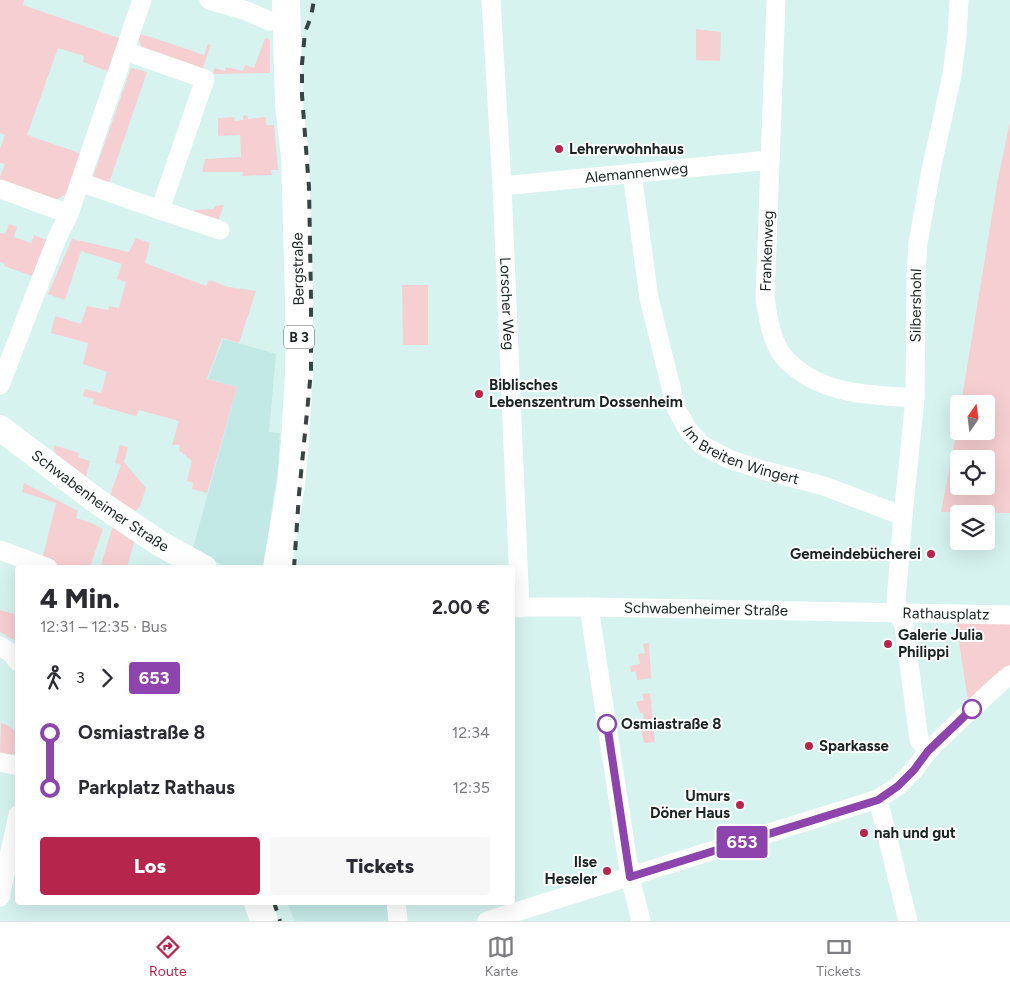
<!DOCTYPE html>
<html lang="de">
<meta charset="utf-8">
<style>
:root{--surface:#fff;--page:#f7f7f7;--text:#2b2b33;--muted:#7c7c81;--line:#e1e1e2;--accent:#b6254b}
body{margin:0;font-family:Figtree,sans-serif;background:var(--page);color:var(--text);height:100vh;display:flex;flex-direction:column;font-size:19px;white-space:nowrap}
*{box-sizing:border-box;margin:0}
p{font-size:16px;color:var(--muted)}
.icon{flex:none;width:28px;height:28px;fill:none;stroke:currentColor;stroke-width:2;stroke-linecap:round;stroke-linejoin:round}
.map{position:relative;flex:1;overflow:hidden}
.sheet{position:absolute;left:15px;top:565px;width:500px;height:340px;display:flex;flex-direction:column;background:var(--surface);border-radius:5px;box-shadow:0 5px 20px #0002}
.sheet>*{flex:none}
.badge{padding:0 10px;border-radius:4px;font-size:18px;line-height:32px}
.needle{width:32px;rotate:14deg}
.fabs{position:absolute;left:950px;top:395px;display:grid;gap:10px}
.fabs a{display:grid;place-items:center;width:45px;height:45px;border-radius:5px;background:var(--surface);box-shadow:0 5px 20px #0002;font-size:25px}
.map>.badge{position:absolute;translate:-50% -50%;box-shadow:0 0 0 2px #fff}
.legs{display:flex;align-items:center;gap:8px;height:55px;padding:0 25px;font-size:16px}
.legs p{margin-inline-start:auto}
.summary{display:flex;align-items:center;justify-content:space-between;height:85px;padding:0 25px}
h1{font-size:28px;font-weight:800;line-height:38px}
.primary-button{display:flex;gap:10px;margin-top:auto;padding:10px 25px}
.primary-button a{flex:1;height:58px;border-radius:5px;background:var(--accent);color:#fff;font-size:20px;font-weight:800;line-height:58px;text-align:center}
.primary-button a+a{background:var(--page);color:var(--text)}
ul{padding:0 25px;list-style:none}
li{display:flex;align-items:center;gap:18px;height:55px;font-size:19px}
li i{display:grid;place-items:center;width:8px;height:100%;margin:0 6px;background:currentColor}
li i::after{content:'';width:12px;height:12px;margin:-6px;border:4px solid;border-radius:50%;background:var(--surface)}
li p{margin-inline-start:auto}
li:first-child i{background:linear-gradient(#0000 50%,currentColor 0)}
li:last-child i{background:linear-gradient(currentColor 50%,#0000 0)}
.tabs{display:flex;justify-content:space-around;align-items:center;height:70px;border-top:1px solid var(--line);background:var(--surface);font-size:14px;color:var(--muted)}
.tabs a{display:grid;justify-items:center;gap:2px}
.tabs .selected{color:var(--accent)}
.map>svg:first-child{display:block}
.built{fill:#c3e9e6}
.green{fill:#f6cfd2;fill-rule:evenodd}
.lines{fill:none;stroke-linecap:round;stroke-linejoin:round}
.street{stroke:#fff;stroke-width:19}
.secondary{stroke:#fff;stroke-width:26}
.primary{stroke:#fff;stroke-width:28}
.rail{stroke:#364443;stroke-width:4;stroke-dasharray:9 9;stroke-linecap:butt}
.line-1-casing{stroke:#fff;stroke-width:11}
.line-1{stroke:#8e44ad;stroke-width:8}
.poi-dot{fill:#b6254b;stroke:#fff;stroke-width:2}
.stop-1-dot{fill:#fff;stroke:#8e44ad;stroke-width:2.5}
.labels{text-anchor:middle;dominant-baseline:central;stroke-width:4;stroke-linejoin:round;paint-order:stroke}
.shield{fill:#fff;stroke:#5e6665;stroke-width:1}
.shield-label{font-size:14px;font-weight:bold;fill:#192423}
.poi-label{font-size:15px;font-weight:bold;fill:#192423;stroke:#fff;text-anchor:start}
.street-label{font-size:15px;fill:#192423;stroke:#fff}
.stop-label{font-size:15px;font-weight:bold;fill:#192423;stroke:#fff;text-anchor:start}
</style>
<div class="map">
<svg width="1010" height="921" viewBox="0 0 1010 921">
<rect width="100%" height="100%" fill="#d6f3f0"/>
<!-- built -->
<g class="built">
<path d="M223,339L276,354L269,432L280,433L278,469L263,567H226L193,548L237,387L208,379Z"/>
<path d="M294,902L389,903L392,921H295L287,903Z"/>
</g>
<!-- green -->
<g class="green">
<path d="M0,0H24L23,5L122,39L110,72L83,62L84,56L58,48L27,135L82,154L70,192L54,201L0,181V177L5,164L0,163V149L5,135L0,133Z"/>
<path d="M696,29L721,32L720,61L696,60Z"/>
<path d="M139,34L151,37L204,55L208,44L211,45L202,70L142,49L138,38Z"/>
<path d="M265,38L270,40V73L213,74L214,68L225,71L226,67L243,71L245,65L254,68Z"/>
<path d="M131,68L147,72L109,183L93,177Z"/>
<path d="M247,115L248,119L266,117V125H274L278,170H271L272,175L242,176L243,172H202L205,159L241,157L240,135L218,136V118L234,117L235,121L243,120V116Z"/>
<path d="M1010,122V513L941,512L959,419V431H986V404H961L998,179ZM959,459H986V486H959Z"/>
<path d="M224,205L217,224L192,215L194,210L214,209L215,206Z"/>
<path d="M9,224L17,227L14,237L31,243L34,235L47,240L35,277L4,266L5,264L0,262V233L5,234Z"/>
<path d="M136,238L150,243L145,263L206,286L209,280L228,287L256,291L239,343L222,338L207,379L237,387L207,493L192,489L193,483L187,481L192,461L179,450L180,445H172L179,421L139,410L136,416L93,404L94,399L83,396L85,389L101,393L107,372L83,364L88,343L51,333L55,316L81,324L87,306L108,310L109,306L119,308L126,282L117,279L122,264L81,251L65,300L48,294L72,239L129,252Z"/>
<path d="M402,285H428V345H403Z"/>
<path d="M54,445L79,453L78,457L90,461L86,477L54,452Z"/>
<path d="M120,445L128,447L124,462L146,488L140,506L134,513L110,495L121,465L115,463Z"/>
<path d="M24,483L78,511L76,518L91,523L103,529L90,567H64L42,560L56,503L22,492Z"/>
<path d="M113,525L135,539L127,567L100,568Z"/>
<path d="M0,610L17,615V642L0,632Z"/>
<path d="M956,622L1010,624V665L968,701Z"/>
<path d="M649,643L651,678L637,680L636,671L631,672L630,666L640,664L638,654L645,653L643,644Z"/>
<path d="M650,693L655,742L644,743L641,728L645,727L643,713H640L636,702L644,700L642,694Z"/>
<path d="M1,723L9,726L17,733V747L15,754L0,755Z"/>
</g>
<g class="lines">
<!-- street -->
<g class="street">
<path d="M209,0L247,11L269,21H286"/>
<path id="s1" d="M491,0L502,186L520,608"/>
<path d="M776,0L765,298C768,317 771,340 783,356C790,365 798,370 807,376C840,396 878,395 915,398"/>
<path id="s2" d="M632,173L649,298L676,408L688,430L702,445L729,459L762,470L824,486L903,516"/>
<path d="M80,182L160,210L205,79L125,51"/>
<path id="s3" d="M502,186L770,160"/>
<path d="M0,189L69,214"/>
<path d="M160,210L220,230"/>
<path d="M0,385L57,238L69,214L142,0"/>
<path d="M0,550L48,568"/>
<path id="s4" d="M512,607H589L1010,615"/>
<path d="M589,607L630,877L641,921"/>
<path d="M0,646L11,653L18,662"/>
<path id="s5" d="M928,751L919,740L904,626L898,613L896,601L903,516L915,398L916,274L918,243L931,170L952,75L957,36L959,0"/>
<path d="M0,762L18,766"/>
<path d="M878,799L908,921"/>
<path d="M0,897L18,815"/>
<path d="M396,902L398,921"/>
<path d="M487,921L878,799L898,786L914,770L928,751L958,722L999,684L1010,675"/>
</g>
<!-- secondary -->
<path class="secondary" id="s6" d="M0,428L98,502L159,543L204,568"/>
<!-- primary -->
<g class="primary">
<path d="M277,568L291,485L295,441L299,373V299L295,156L289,105L286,0"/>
<path d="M258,902L264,921"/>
</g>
<!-- rail -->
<g class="rail">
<path d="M294,568L299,494L311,371V299L309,188L302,95V64L305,32L311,17L314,0"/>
<path d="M274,902L280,921"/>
</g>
</g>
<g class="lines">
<!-- line-1 casing -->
<g class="line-1-casing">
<path id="line-1" d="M607,724L630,877L878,800L898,786L914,770L928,751L972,709"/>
</g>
<!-- line-1 -->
<use href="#line-1" class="line-1"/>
</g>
<!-- markers -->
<g class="poi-dot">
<circle cx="559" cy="149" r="5"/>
<circle cx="479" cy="394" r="5"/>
<circle cx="931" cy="554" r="5"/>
<circle cx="888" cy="644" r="5"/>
<circle cx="809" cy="746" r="5"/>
<circle cx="740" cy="805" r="5"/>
<circle cx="864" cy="833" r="5"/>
<circle cx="607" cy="871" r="5"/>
</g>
<g class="stop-1-dot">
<circle cx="972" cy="709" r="9"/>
<circle cx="607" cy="724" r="9"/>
</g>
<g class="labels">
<!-- shield labels -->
<rect class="shield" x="284" y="325.5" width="30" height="23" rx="4"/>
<g class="shield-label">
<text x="299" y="337">B 3</text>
</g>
<!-- poi labels -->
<g class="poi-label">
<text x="569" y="149">Lehrerwohnhaus</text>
<text x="489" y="385">Biblisches<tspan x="489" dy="17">Lebenszentrum Dossenheim</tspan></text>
<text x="921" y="554" text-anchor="end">Gemeindebücherei</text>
<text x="898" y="635">Galerie Julia<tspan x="898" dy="17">Philippi</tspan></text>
<text x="819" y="746">Sparkasse</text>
<text x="730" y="796" text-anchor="end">Umurs<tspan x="730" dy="17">Döner Haus</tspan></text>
<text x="874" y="833">nah und gut</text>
<text x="597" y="862" text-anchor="end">Ilse<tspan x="597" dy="17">Heseler</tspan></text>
</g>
<!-- street labels -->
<g class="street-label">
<text stroke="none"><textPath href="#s3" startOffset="135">Alemannenweg</textPath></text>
<text transform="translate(767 251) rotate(-88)">Frankenweg</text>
<text transform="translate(298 269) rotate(-91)">Bergstraße</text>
<text stroke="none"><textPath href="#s1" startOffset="304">Lorscher Weg</textPath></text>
<text stroke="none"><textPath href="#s5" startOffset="452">Silbershohl</textPath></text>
<text stroke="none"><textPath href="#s2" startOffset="325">Im Breiten Wingert</textPath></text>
<text stroke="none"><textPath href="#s6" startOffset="124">Schwabenheimer Straße</textPath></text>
<text stroke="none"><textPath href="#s4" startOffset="194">Schwabenheimer Straße</textPath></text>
<text stroke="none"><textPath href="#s4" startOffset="434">Rathausplatz</textPath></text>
</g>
<!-- stop labels -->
<g class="stop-label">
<text x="621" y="724">Osmiastraße 8</text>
</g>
</g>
</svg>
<div class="fabs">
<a><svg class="needle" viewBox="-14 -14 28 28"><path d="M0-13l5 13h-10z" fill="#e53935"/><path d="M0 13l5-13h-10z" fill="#7c7c81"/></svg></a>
<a><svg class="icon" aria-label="locate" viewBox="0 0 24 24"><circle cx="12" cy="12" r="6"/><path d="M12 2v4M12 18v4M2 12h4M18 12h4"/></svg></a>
<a><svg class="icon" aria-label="layers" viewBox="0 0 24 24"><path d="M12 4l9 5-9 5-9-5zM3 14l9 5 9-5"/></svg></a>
</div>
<b class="badge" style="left:742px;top:842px;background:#8e44ad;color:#fff">653</b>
<section class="sheet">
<div class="summary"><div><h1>4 Min.</h1><p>12:31 – 12:35 · Bus</p></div><b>2.00 €</b></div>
<div class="legs"><svg class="icon" aria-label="walk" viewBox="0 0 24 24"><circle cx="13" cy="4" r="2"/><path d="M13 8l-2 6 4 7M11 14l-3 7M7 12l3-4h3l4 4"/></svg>3<svg class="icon" aria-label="forward" viewBox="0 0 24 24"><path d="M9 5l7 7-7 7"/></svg><b class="badge" style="background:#8e44ad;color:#fff">653</b></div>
<ul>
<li><i style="color:#8e44ad"></i><b>Osmiastraße 8</b><p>12:34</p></li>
<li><i style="color:#8e44ad"></i><b>Parkplatz Rathaus</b><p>12:35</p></li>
</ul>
<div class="primary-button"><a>Los</a><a>Tickets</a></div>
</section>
</div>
<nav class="tabs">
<a class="selected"><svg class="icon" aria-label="directions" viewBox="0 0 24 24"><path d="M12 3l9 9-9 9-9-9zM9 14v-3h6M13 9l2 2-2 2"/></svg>Route</a>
<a><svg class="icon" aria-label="map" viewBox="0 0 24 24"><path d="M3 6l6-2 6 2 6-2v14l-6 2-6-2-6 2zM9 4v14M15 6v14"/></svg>Karte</a>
<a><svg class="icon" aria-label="tickets" viewBox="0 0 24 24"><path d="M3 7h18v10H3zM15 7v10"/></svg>Tickets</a>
</nav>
